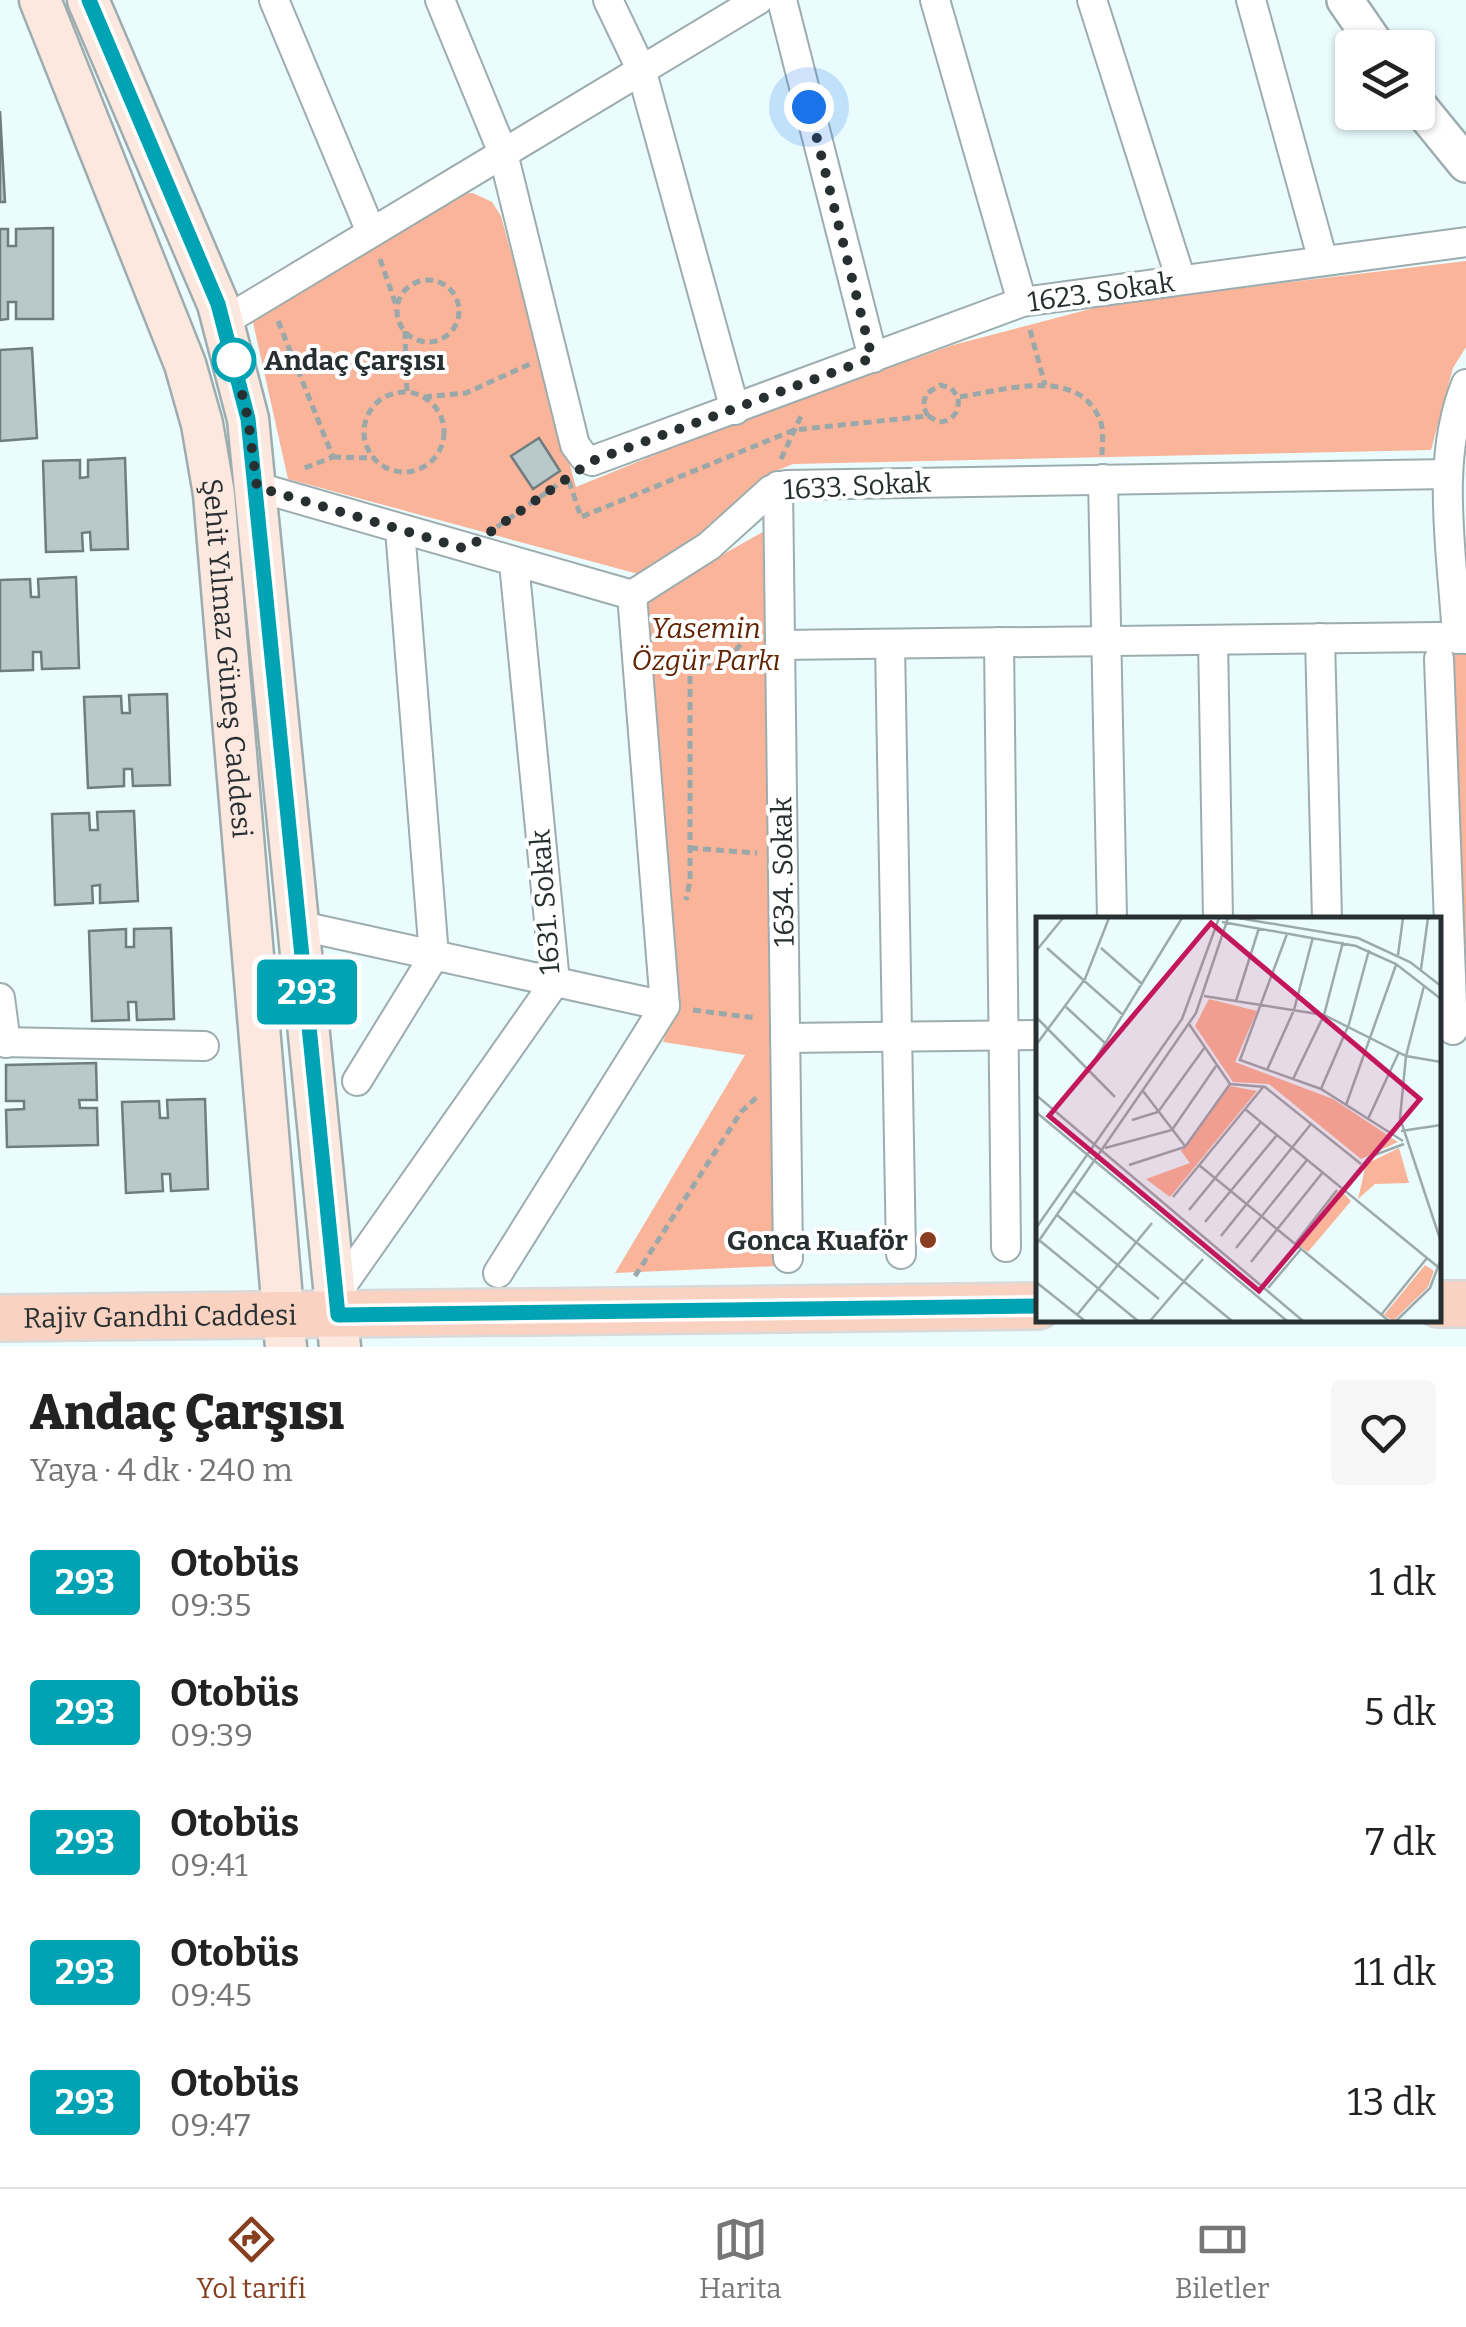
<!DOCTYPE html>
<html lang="tr">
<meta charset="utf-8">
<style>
:root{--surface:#fff;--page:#f6f6f6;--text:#222;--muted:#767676;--line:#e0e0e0;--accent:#873f1f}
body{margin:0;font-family:Bitter,serif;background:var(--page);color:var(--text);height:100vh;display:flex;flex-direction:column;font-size:38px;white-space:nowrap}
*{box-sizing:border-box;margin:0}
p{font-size:32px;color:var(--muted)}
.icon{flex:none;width:55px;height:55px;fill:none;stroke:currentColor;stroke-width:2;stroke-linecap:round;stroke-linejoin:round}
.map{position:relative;height:1347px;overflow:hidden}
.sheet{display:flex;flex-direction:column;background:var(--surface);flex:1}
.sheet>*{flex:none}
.badge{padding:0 20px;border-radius:8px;font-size:35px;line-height:65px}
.tools{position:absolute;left:1335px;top:30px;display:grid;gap:20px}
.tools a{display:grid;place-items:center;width:100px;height:100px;border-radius:10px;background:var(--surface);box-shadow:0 2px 8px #0004;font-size:50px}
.you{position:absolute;width:50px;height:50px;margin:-25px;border:8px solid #fff;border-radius:50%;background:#1a73e8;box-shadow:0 0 0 15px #1a73e833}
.map>.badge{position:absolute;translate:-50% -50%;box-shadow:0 0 0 5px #fff}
.round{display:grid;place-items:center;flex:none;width:105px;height:105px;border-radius:10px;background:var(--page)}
.head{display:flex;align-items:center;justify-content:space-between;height:170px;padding:0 30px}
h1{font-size:48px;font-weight:800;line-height:75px}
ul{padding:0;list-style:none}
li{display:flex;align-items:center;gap:30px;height:130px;padding:0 30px}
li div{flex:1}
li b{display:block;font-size:38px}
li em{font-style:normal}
li .badge{min-width:110px;font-weight:700;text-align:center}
.tab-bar{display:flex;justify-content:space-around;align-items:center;height:140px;border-top:2px solid var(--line);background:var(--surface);font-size:28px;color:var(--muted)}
.tab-bar a{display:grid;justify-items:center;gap:5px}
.tab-bar .selected{color:var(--accent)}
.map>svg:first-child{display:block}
.green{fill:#f9b499}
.building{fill:#b9c9cb;stroke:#6e7d7e;stroke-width:2.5}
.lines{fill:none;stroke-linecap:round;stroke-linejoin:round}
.minor-casing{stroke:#9dadaf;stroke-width:32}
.tertiary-casing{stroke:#9dadaf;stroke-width:40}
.secondary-casing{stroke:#9dadaf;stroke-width:45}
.primary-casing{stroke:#d8dada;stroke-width:50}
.path{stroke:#9ba8aa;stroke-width:5;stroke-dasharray:8 5;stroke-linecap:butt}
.minor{stroke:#fff;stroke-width:28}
.tertiary{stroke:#fff;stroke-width:35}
.secondary{stroke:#fde8e0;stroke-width:40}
.primary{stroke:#fad2c1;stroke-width:45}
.line-casing{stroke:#fff;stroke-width:22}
.line{stroke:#00a3b4;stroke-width:15}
.walk{stroke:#282f30;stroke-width:10;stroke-dasharray:0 18}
.stop-dot{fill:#fff;stroke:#00a3b4;stroke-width:5}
.poi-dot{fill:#873f1f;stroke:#fff;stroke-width:4}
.labels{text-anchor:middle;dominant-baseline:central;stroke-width:8;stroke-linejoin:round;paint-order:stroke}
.street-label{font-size:28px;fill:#282f30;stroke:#fff}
.stop-label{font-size:28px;font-weight:bold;fill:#282f30;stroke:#fff;text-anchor:start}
.park-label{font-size:28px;font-style:italic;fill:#632404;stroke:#fff}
.poi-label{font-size:28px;font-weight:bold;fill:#282f30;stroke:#fff;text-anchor:end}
.inset-road{fill:none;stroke:#9daaac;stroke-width:2.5}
.view{fill:#c2185b;fill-opacity:0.15;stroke:#c2185b;stroke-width:5}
.inset-edge{fill:none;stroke:#282f30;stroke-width:5}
</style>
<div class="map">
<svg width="1466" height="1347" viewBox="0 0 1466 1347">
<rect width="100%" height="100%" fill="#ebfcfe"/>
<!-- green -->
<g class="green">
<path d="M473,193L492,202L501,216L576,487L718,429L953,345L1109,304L1466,261V347L1453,368L1431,450L793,464L771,473L700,535L638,574L288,479L252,318L450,194Z"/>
<path d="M768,529L777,1266L615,1273L745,1055L663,1042L678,998L639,602Z"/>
<path d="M1448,647L1466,650V1020Z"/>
</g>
<!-- building -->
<g class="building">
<path d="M0,111L5,202H0Z"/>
<path d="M53,228V319H16V302H8V319L0,320V229H8V246H16V229Z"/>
<path d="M32,348L37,438L0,441V350Z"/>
<path d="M539,438L560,471L533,489L511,456Z"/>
<path d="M125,458L128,549L91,550L90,532L82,533L83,551L46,552L43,461L80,460V478L88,477V460Z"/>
<path d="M76,577L79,668L42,669L41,652H33V670L0,671V580L30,579L31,597H39L38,579Z"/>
<path d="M167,694L170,785L133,786L132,769H124V786L88,788L84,697L121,696L122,713H130L129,695Z"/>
<path d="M134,811L138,901L100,903V885L92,886L93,903L55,905L52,814L89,813L90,830H98L97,812Z"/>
<path d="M171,928L174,1019L137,1020L136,1002H128L129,1020L92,1021L89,931L126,929V947H134V929Z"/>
<path d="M96,1063L97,1100H79L80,1108H97L98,1145L7,1147L6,1110L24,1109V1101H6V1065Z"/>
<path d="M205,1099L208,1189L171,1191L170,1174H162L163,1191L126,1193L122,1102L159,1101L160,1118H168L167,1100Z"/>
</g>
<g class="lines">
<!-- minor casing -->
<g class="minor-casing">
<g id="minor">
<path d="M274,0L371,232"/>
<path d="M440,0L503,153L575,445L584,457L592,461L1022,302L1466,242"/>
<path d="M608,0L641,69L735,410"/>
<path d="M782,0L873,358"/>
<path d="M935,0L1022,302"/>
<path d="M1092,0L1181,280"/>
<path d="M1251,0L1323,261"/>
<path d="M223,322L758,0"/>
<path d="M1103,479L1112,919"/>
<path d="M778,486L788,1258"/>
<path d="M257,487L632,595L709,546L771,490L786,485L1448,474"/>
<path d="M1320,638L1327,919"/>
<path d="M1457,639C1453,556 1434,463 1466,384"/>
<path d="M1213,640L1218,919"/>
<path d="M999,642L1006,1247"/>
<path d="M890,644L901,1254"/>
<path d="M780,645L1438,637L1466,639"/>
<path d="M1439,659L1453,1030"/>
<path d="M301,926L665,1006"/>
<path d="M0,998L6,1043"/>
<path d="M785,1038L1038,1035"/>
<path d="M0,1042L204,1046"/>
<path d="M357,1081L434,956L400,529"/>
<path d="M498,1273L665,1006L632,595"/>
<path d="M336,1294L555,982L514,563"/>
</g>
</g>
<!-- tertiary casing -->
<g class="tertiary-casing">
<g id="tertiary">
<path d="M1345,0L1378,48"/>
<path d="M1418,105L1466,164"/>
</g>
</g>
<!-- secondary casing -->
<g class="secondary-casing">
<g id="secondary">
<path id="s1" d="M40,0L185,364L202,424L214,494L286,1347"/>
<path d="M88,0L218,304L248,419L340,1347"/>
</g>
</g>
<!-- primary casing -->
<g class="primary-casing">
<g id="primary">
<path d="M1438,1304H1466"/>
<path id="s2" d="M0,1318L1038,1306"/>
</g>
</g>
<!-- path -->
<g class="path">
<path d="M380,259L396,305"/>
<circle cx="428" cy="311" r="31"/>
<path d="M278,321L333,457L302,469"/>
<path d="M1030,330L1045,385"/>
<path d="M405,331L407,392"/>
<circle cx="404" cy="432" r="40"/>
<path d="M424,397L466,393L530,364"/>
<path d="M928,416L939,422C954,421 960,411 958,397"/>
<path d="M333,457L373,458"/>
<path d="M781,459L802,414"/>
<path d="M569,481L581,517L794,430L928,416L923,406L926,394L940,385L951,388L958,397C1003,391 1081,364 1101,423C1104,432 1102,446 1102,455"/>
<path d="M497,527L566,479"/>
<path d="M665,660L690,662V881L686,900"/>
<path d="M690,662L725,664L751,631"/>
<path d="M690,848L757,853"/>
<path d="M693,1010L756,1018"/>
<path d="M635,1276L741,1112L758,1096"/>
</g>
<!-- minor -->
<use href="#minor" class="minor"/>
<!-- tertiary -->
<use href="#tertiary" class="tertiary"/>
<!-- secondary -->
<use href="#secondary" class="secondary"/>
<!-- primary -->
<use href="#primary" class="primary"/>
</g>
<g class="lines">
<!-- line casing -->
<g class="line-casing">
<path id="line" d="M89,0L218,304L248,419L338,1315L1038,1306"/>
</g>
<!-- line -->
<use href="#line" class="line"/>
<!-- walk -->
<path class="walk" d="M234,360L248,419L257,487L466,549L592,461L872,358L809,107"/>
</g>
<!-- markers -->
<circle class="stop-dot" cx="234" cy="360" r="20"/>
<circle class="poi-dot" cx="928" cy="1240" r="10"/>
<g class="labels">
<!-- street labels -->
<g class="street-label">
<text transform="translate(1101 292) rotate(-8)">1623. Sokak</text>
<text transform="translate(857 486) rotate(-3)">1633. Sokak</text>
<text stroke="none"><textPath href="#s1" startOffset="690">Şehit Yılmaz Güneş Caddesi</textPath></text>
<text transform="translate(783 872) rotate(-91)">1634. Sokak</text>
<text transform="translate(545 902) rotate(-94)">1631. Sokak</text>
<text stroke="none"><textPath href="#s2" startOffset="160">Rajiv Gandhi Caddesi</textPath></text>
</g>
<!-- stop labels -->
<g class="stop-label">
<text x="264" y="360">Andaç Çarşısı</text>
</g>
<!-- park labels -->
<g class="park-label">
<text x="706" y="628">Yasemin<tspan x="706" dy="32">Özgür Parkı</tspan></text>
</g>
<!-- poi labels -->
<g class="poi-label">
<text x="908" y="1240">Gonca Kuaför</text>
</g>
</g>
<!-- overview -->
<g transform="translate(1036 917)">
<rect width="405" height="405" fill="#ebfcfe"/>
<path d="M173,82L221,94L199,145L297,182L362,225L325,242L233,167L197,165L159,109ZM194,169L221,174L134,280L110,262L154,246L145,234ZM363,231L373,266L339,267L322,282L330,247ZM304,272L315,284L272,335L261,327ZM389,348L398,354L392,370L357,404L348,398Z" fill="#f9b499"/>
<path class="inset-road" d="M202,1L322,21L374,45L405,69M186,5L320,29L360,47L405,82M251,17L204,143L285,172L367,224M11,31L87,98M65,31L106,67M0,34L27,1M362,38L367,1M385,52L392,1M388,69L370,139L364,201L405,325M168,79L288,98L370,139L405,145M200,84L223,11M30,90L69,126M0,100L79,180M153,107L194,167L229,170L325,247M0,128L49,62L73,1M405,138V224M231,153L258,93L277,20M51,156L146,1M257,162L288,98L307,25M285,172L313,107L333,33M107,174L149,229M0,178L267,404M310,188L360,48M209,192L402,350M0,195L251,404M332,202L363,135M96,203L122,195L169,130M365,214L405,208M69,231L136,213L180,149M93,248L149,230L194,167M163,248L353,404M307,272L333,240L368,227M38,274L196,404M137,280L228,169M153,293L225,205M21,298L123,382M169,305L241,218M0,311L146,102L183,1M185,319L275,207M3,323L102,404M259,327L301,273M0,328L160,96L192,1M200,331L271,243M215,345L287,255M0,365L49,404M232,371L265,332M41,398L116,306M345,398L391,341M114,404L167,342M360,404L394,371L405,342"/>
<path class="view" d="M175,6L384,182L223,374L13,199Z"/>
<rect width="405" height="405" class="inset-edge"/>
</g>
</svg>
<div class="tools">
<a><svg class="icon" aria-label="layers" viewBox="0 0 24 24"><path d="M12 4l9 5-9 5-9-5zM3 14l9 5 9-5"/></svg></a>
</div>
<div class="you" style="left:809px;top:107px"></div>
<b class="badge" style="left:307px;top:992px;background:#00a3b4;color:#fff">293</b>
</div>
<section class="sheet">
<div class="head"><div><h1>Andaç Çarşısı</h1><p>Yaya · 4 dk · 240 m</p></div><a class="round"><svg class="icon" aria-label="heart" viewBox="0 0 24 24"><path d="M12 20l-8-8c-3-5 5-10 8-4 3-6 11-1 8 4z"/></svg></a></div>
<ul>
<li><span class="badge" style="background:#00a3b4;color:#fff">293</span><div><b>Otobüs</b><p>09:35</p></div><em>1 dk</em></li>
<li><span class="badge" style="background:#00a3b4;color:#fff">293</span><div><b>Otobüs</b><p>09:39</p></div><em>5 dk</em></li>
<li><span class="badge" style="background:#00a3b4;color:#fff">293</span><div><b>Otobüs</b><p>09:41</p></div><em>7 dk</em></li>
<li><span class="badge" style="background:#00a3b4;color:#fff">293</span><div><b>Otobüs</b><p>09:45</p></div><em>11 dk</em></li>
<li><span class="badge" style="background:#00a3b4;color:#fff">293</span><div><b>Otobüs</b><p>09:47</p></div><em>13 dk</em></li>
</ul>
</section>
<nav class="tab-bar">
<a class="selected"><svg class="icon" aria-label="directions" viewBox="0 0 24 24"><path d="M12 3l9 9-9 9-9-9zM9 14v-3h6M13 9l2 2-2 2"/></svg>Yol tarifi</a>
<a><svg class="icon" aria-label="map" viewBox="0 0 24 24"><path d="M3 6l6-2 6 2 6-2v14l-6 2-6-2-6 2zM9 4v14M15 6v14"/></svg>Harita</a>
<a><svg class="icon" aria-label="tickets" viewBox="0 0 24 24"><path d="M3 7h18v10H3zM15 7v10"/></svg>Biletler</a>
</nav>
